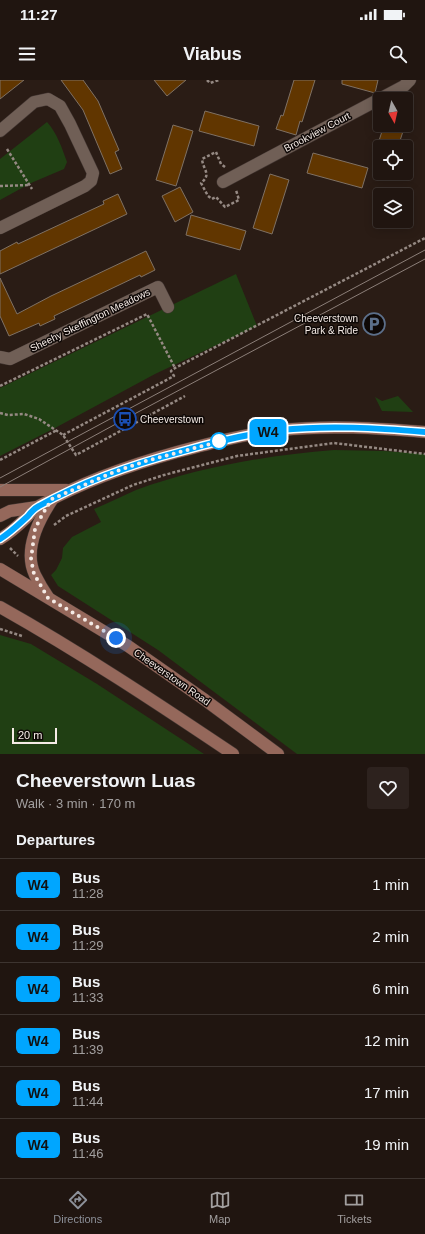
<!DOCTYPE html>
<meta charset="utf-8">
<style>
:root{--surface:#201510;--page:#2d221e;--text:#f1f3f6;--muted:#a29f9f;--line:#3d3430;--accent:#8c9099}
body{margin:0;font-family:Helvetica,sans-serif;background:var(--page);color:var(--text);height:100vh;display:flex;flex-direction:column;font-size:15px;white-space:nowrap}
*{box-sizing:border-box;margin:0}
p{font-size:13px;color:var(--muted)}
.icon{flex:none;width:22px;height:22px;fill:none;stroke:currentColor;stroke-width:2;stroke-linecap:round;stroke-linejoin:round}
.map{position:relative;height:674px;overflow:hidden}
.panel{display:flex;flex-direction:column;background:var(--surface);flex:1}
.panel>*{flex:none}
.badge{padding:0 8px;border-radius:6px;font-size:14px;line-height:26px}
.needle{width:26px;rotate:172deg}
.fabs{position:absolute;left:373px;top:12px;display:grid;gap:8px}
.fabs a{display:grid;place-items:center;width:40px;height:40px;border-radius:4px;background:var(--surface);box-shadow:0 2px 10px #0003,0 0 0 1px var(--line);font-size:20px}
.scale{position:absolute;left:12px;bottom:10px;width:45px;box-sizing:border-box;padding-left:4px;border:2px solid #f5ebe6;border-top:0;font-size:11px;line-height:14px;white-space:nowrap;color:#f5ebe6;-webkit-text-stroke:3px #0e0806;paint-order:stroke}
.you{position:absolute;width:20px;height:20px;margin:-10px;border:3px solid #fff;border-radius:50%;background:#1a73e8;box-shadow:0 0 0 6px #1a73e833}
.map>.badge{position:absolute;translate:-50% -50%;box-shadow:0 0 0 2px #fff}
h2{padding:0 16px;font-size:15px;line-height:36px}
.round{display:grid;place-items:center;flex:none;width:42px;height:42px;border-radius:4px;background:var(--page)}
.summary{display:flex;align-items:center;justify-content:space-between;height:68px;padding:0 16px}
h1{font-size:19px;font-weight:700;line-height:30px}
ul{padding:0;list-style:none}
li{display:flex;align-items:center;gap:12px;height:52px;padding:0 16px;border-top:1px solid var(--line)}
li div{flex:1}
li b{display:block;font-size:15px}
li em{font-style:normal}
li .badge{min-width:44px;font-weight:700;text-align:center}
.status{display:flex;justify-content:space-between;align-items:center;height:28px;padding:0 20px;background:var(--surface);direction:ltr}
.status svg{height:11px;fill:currentColor}
header{display:flex;justify-content:space-between;align-items:center;height:52px;padding:0 16px;background:var(--surface);font-size:18px;font-weight:700}
.menu{display:flex;justify-content:space-around;align-items:center;height:56px;border-top:1px solid var(--line);background:var(--surface);font-size:11px;color:var(--muted)}
.menu a{display:grid;justify-items:center;gap:2px}
.menu .current{color:var(--accent)}
.map>svg:first-child{display:block}
.green{fill:#203f13}
.building{fill:#613600;stroke:#7f7164}
.lines{fill:none;stroke-linecap:round;stroke-linejoin:round}
.street-casing{stroke:#443834;stroke-width:13}
.secondary-casing{stroke:#443834;stroke-width:13}
.path{stroke:#958983;stroke-width:2.5;stroke-dasharray:3 2;stroke-linecap:butt}
.street{stroke:#705f56;stroke-width:12}
.secondary{stroke:#95685b;stroke-width:12}
.tram{stroke:#8c7f79;stroke-width:1}
.line-casing{stroke:#fff;stroke-width:9}
.line{stroke:#00a6ff;stroke-width:6}
.walk{stroke:#f5ebe6;stroke-width:4;stroke-dasharray:0 7.2}
.stop-dot{fill:#fff;stroke:#00a6ff;stroke-width:2}
.labels{text-anchor:middle;dominant-baseline:central;stroke-width:3;stroke-linejoin:round;paint-order:stroke}
.street-label{font-size:10px;fill:#f5ebe6;stroke:#0e0806}
.poi-label{font-size:10px;fill:#f5ebe6;stroke:#0e0806;text-anchor:end}
</style>
<div class="status"><b>11:27</b><svg viewBox="0 0 49 12"><path d="M0 12V9h3v3zM5 12V6h3v6zM10 12V3h3v9zM15 12V0h3v12zM26 1h20v11H26zM47 4h2v5h-2z"/></svg></div>
<header><svg class="icon" aria-label="menu" viewBox="0 0 24 24"><path d="M4 6h16M4 12h16M4 18h16"/></svg>Viabus<svg class="icon" aria-label="search" viewBox="0 0 24 24"><circle cx="10" cy="10" r="6"/><path d="M15 15l6 6"/></svg></header>
<div class="map">
<svg width="425" height="674" viewBox="0 0 425 674">
<rect width="100%" height="100%" fill="#2a1c15"/>
<!-- green -->
<g class="green">
<path d="M47,42C57,53 62,68 67,82L64,89L31,103L0,120V79Z"/>
<path d="M236,194L257,246L155,294L55,348L0,376V308Z"/>
<path d="M398,316L413,332L382,331L375,317L382,321Z"/>
<path d="M334,370L384,371L425,374V674H297L158,570L58,506L51,495L56,490L62,478L63,468L72,457L101,442L94,429C109,423 122,416 136,410C200,387 268,375 334,370Z"/>
<path d="M0,555L31,564L97,604L204,674H0Z"/>
</g>
<!-- building -->
<g class="building">
<path d="M0,0H24L0,19Z"/>
<path d="M61,0H83L98,21L119,70L115,72L122,89L110,94L83,30Z"/>
<path d="M154,0H186L167,16Z"/>
<path d="M294,0H315L302,42L300,41L296,55L276,49L281,35L283,36Z"/>
<path d="M342,0H378L375,13L342,4Z"/>
<path d="M205,31L259,46L254,66L199,51Z"/>
<path d="M173,45L193,51L176,106L156,100Z"/>
<path d="M384,45H405L398,67H377Z"/>
<path d="M313,73L368,88L362,108L307,93Z"/>
<path d="M270,94L289,100L272,154L253,148Z"/>
<path d="M180,107L193,132L175,142L162,116Z"/>
<path d="M118,114L127,134L0,194V171L17,162L18,164L104,124L103,121Z"/>
<path d="M191,135L246,151L240,170L186,155Z"/>
<path d="M146,171L155,190L141,197L140,195L54,236L55,239L40,246L39,243L9,256L0,236V198L17,234L51,216Z"/>
</g>
<g class="lines">
<!-- street casing -->
<g class="street-casing">
<g id="street">
<path d="M0,51L34,22L48,19L60,26L70,44L93,93L91,101L85,106L0,148"/>
<path d="M223,102L404,6L410,0"/>
<path d="M0,277L10,279L158,207L168,227"/>
</g>
</g>
<!-- secondary casing -->
<g class="secondary-casing">
<g id="secondary">
<path d="M0,410H67"/>
<path d="M0,436L10,431L37,427"/>
<path d="M0,459C10,453 18,446 26,438C30,434 34,428 39,426C82,402 130,385 177,372C211,363 245,354 280,350C329,345 377,348 425,352"/>
<path d="M0,489L128,566L205,620L278,674"/>
<path d="M48,517C43,510 39,503 35,495C23,470 38,441 52,420"/>
<path d="M0,527C80,572 157,623 233,674"/>
</g>
</g>
<!-- path -->
<g class="path">
<path d="M207,0L210,3L219,0"/>
<path d="M7,69L32,109"/>
<path d="M225,87L221,84L216,72L202,79C203,90 212,94 201,103L208,116L212,119L216,117L225,127L239,120L236,110"/>
<path d="M0,106L29,105"/>
<path d="M0,306L147,234L175,288"/>
<path d="M0,333L8,335L24,334L39,339L63,355L76,375L185,316"/>
<path d="M63,355L174,296L171,291L175,288L425,158"/>
<path d="M0,380L57,350"/>
<path d="M54,445L66,436L133,405L164,395L237,376L334,363L425,374"/>
<path d="M10,468L18,476"/>
<path d="M0,549L22,556"/>
</g>
<!-- street -->
<use href="#street" class="street"/>
<!-- secondary -->
<use href="#secondary" class="secondary"/>
<!-- tram -->
<g class="tram">
<path d="M0,398L425,170"/>
<path d="M0,407L125,339L425,179"/>
</g>
</g>
<g class="lines">
<!-- line casing -->
<g class="line-casing">
<path id="line" d="M0,459C11,452 19,444 28,436C31,432 35,428 39,426C84,401 133,384 183,371C215,362 247,354 280,350C329,345 377,348 425,352"/>
</g>
<!-- line -->
<use href="#line" class="line"/>
<!-- walk -->
<path class="walk" d="M116,558L48,518L34,494L31,479L35,449L42,435L52,419L114,392L146,381L225,360L219,361"/>
</g>
<!-- icons -->
<defs>
<g id="parking-ring" transform="scale(1.15)"><circle r="9.5" fill="#0e0806" stroke="#5c6f8a" stroke-width="1.5"/><path d="M-3.5-5.5H1a3.5 3.5 0 0 1 0 7H-1V5.5H-3.5ZM-1-3.4V-.6H.8a1.4 1.4 0 0 0 0-2.8Z" fill="#5c6f8a"/></g>
<g id="bus-ring" transform="scale(1.15)"><circle r="9.5" fill="#0e0806" stroke="#1a4fb4" stroke-width="1.5"/><path d="M-5-6H5V4H4V6H2V4H-2V6H-4V4H-5ZM-3.5-4V0h7V-4ZM-3.5 1.2v1.5H-2V1.2ZM2 1.2v1.5H3.5V1.2Z" fill="#1a4fb4"/></g>
</defs>
<g fill-rule="evenodd">
<use href="#parking-ring" x="374" y="244"/>
<use href="#bus-ring" x="125" y="339"/>
</g>
<!-- markers -->
<circle class="stop-dot" cx="219" cy="361" r="8"/>
<g class="labels">
<!-- street labels -->
<g class="street-label">
<text transform="translate(317 52) rotate(-28)">Brookview Court</text>
<text transform="translate(90 240) rotate(-26)">Sheehy Skeffington Meadows</text>
<text transform="translate(172 597) rotate(35)">Cheeverstown Road</text>
</g>
<!-- poi labels -->
<g class="poi-label">
<text x="358" y="238">Cheeverstown<tspan x="358" dy="12">Park &amp; Ride</tspan></text>
<text x="140" y="339" text-anchor="start">Cheeverstown</text>
</g>
</g>
</svg>
<div class="fabs">
<a><svg class="needle" viewBox="-14 -14 28 28"><path d="M0-13l5 13h-10z" fill="#e53935"/><path d="M0 13l5-13h-10z" fill="#a29f9f"/></svg></a>
<a><svg class="icon" aria-label="locate" viewBox="0 0 24 24"><circle cx="12" cy="12" r="6"/><path d="M12 2v4M12 18v4M2 12h4M18 12h4"/></svg></a>
<a><svg class="icon" aria-label="layers" viewBox="0 0 24 24"><path d="M12 4l9 5-9 5-9-5zM3 14l9 5 9-5"/></svg></a>
</div>
<div class="scale">20 m</div>
<div class="you" style="left:116px;top:558px"></div>
<b class="badge" style="left:268px;top:352px;background:#00a6ff;color:#111">W4</b>
</div>
<section class="panel">
<div class="summary"><div><h1>Cheeverstown Luas</h1><p>Walk · 3 min · 170 m</p></div><a class="round"><svg class="icon" aria-label="heart" viewBox="0 0 24 24"><path d="M12 20l-8-8c-3-5 5-10 8-4 3-6 11-1 8 4z"/></svg></a></div>
<h2>Departures</h2>
<ul>
<li><span class="badge" style="background:#00a6ff;color:#111">W4</span><div><b>Bus</b><p>11:28</p></div><em>1 min</em></li>
<li><span class="badge" style="background:#00a6ff;color:#111">W4</span><div><b>Bus</b><p>11:29</p></div><em>2 min</em></li>
<li><span class="badge" style="background:#00a6ff;color:#111">W4</span><div><b>Bus</b><p>11:33</p></div><em>6 min</em></li>
<li><span class="badge" style="background:#00a6ff;color:#111">W4</span><div><b>Bus</b><p>11:39</p></div><em>12 min</em></li>
<li><span class="badge" style="background:#00a6ff;color:#111">W4</span><div><b>Bus</b><p>11:44</p></div><em>17 min</em></li>
<li><span class="badge" style="background:#00a6ff;color:#111">W4</span><div><b>Bus</b><p>11:46</p></div><em>19 min</em></li>
</ul>
</section>
<nav class="menu">
<a class="current"><svg class="icon" aria-label="directions" viewBox="0 0 24 24"><path d="M12 3l9 9-9 9-9-9zM9 14v-3h6M13 9l2 2-2 2"/></svg>Directions</a>
<a><svg class="icon" aria-label="map" viewBox="0 0 24 24"><path d="M3 6l6-2 6 2 6-2v14l-6 2-6-2-6 2zM9 4v14M15 6v14"/></svg>Map</a>
<a><svg class="icon" aria-label="tickets" viewBox="0 0 24 24"><path d="M3 7h18v10H3zM15 7v10"/></svg>Tickets</a>
</nav>
